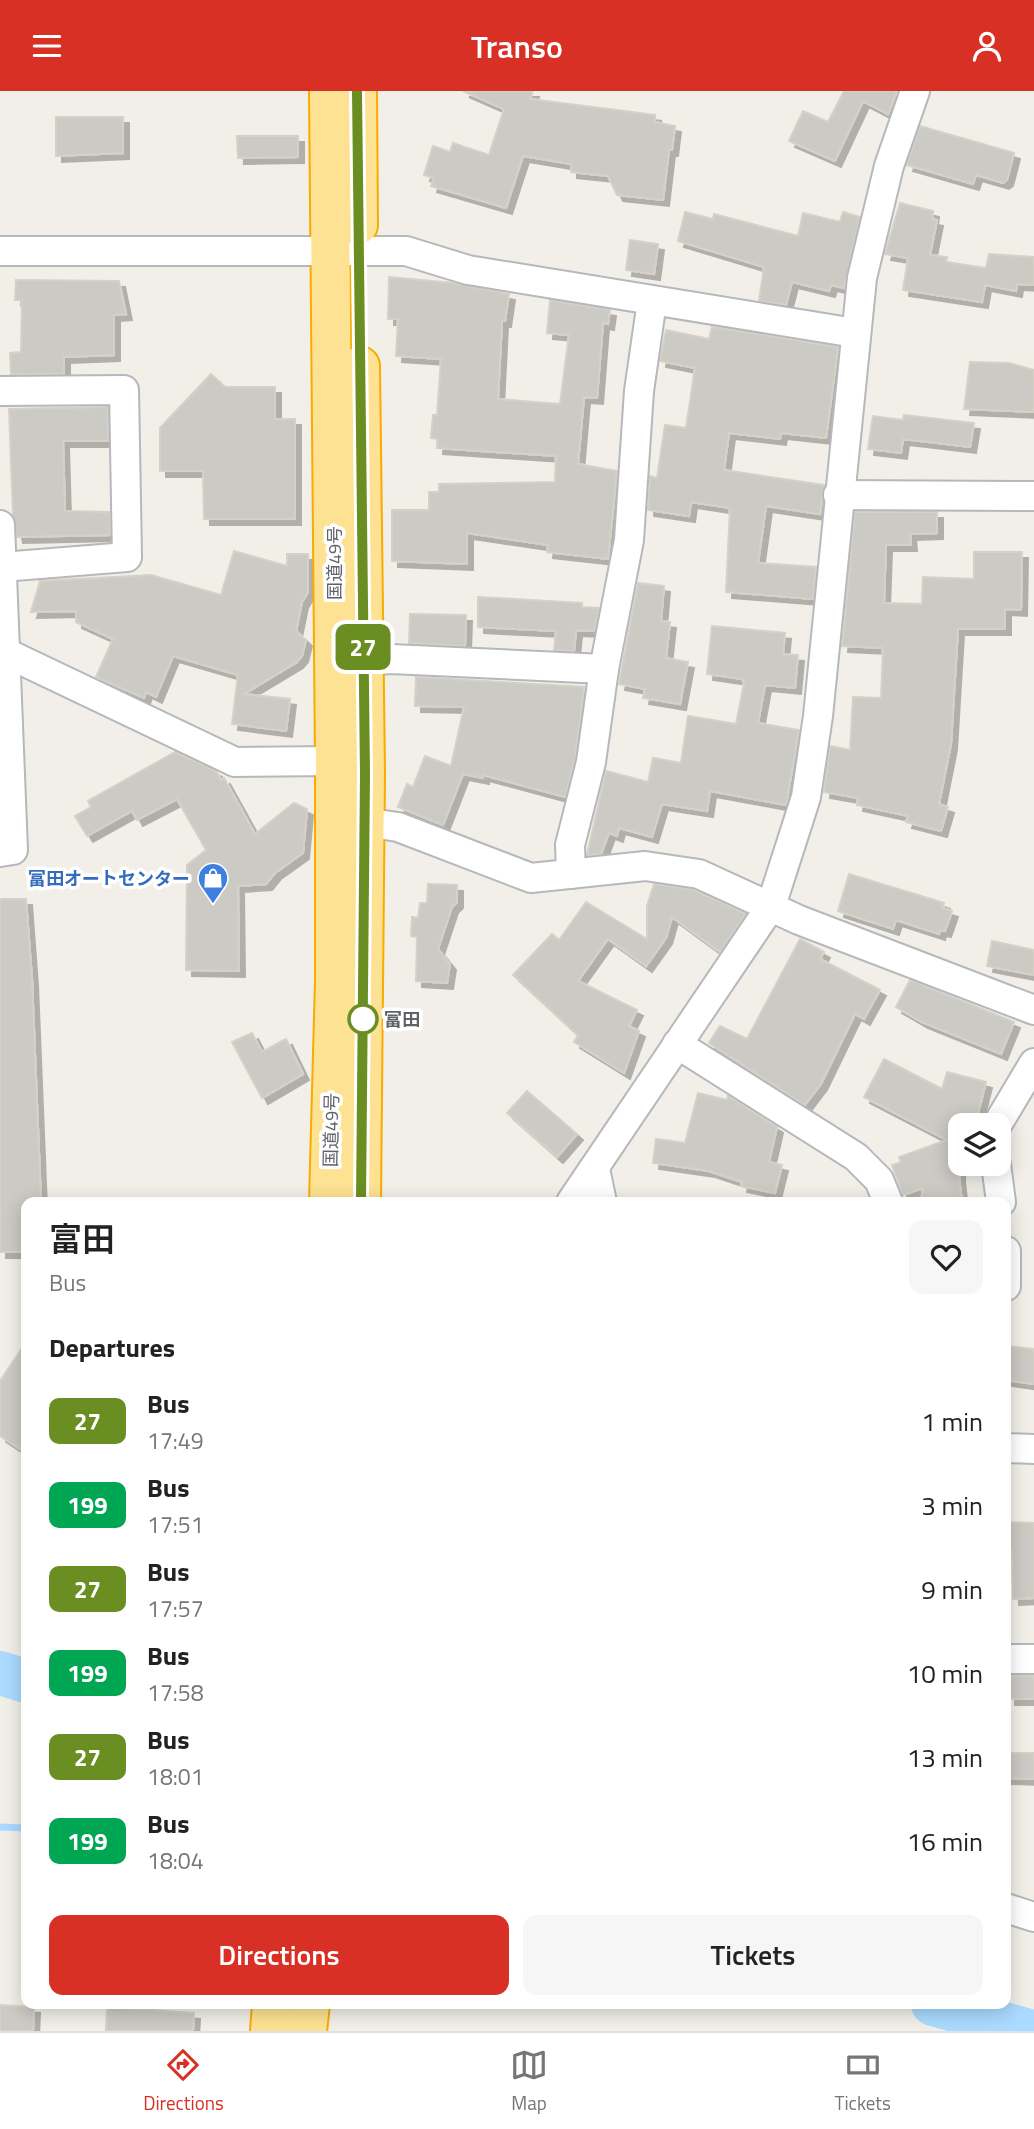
<!DOCTYPE html>
<meta charset="utf-8">
<style>
:root{--surface:#fff;--page:#f6f6f6;--text:#222;--muted:#767676;--line:#e0e0e0;--accent:#d93025}
body{margin:0;font-family:"Titillium Web","Noto Sans JP",sans-serif;background:var(--page);color:var(--text);height:100vh;display:flex;flex-direction:column;font-size:26px;white-space:nowrap}
*{box-sizing:border-box;margin:0}
p{font-size:23px;color:var(--muted)}
.icon{flex:none;width:38px;height:38px;fill:none;stroke:currentColor;stroke-width:2;stroke-linecap:round;stroke-linejoin:round}
.map{position:relative;flex:1;overflow:hidden}
.panel{position:absolute;left:21px;top:1106px;width:990px;height:812px;display:flex;flex-direction:column;background:var(--surface);border-radius:14px;box-shadow:0 4px 18px #0003}
.panel>*{flex:none}
.badge{padding:0 14px;border-radius:10px;font-size:24px;line-height:46px}
.fabs{position:absolute;left:948px;top:1022px;display:grid;gap:14px}
.fabs a{display:grid;place-items:center;width:63px;height:63px;border-radius:14px;background:var(--surface);box-shadow:0 4px 18px #0003;font-size:35px}
.map>.badge{position:absolute;translate:-50% -50%;box-shadow:0 0 0 4px #fff}
h2{padding:0 28px;font-size:26px;line-height:63px}
.round{display:grid;place-items:center;flex:none;width:74px;height:74px;border-radius:14px;background:var(--page)}
.head{display:flex;align-items:center;justify-content:space-between;height:119px;padding:0 28px}
h1{font-size:33px;font-weight:600;line-height:52px}
.button{display:flex;gap:14px;margin-top:auto;padding:14px 28px}
.button a{flex:1;height:80px;border-radius:14px;background:var(--accent);color:#fff;font-size:28px;font-weight:600;line-height:80px;text-align:center}
.button a+a{background:var(--page);color:var(--text)}
ul{padding:0;list-style:none}
li{display:flex;align-items:center;gap:21px;height:84px;padding:0 28px}
li div{flex:1}
li b{display:block;font-size:26px}
li em{font-style:normal}
li .badge{min-width:77px;font-weight:700;text-align:center}
header{display:flex;justify-content:space-between;align-items:center;height:91px;padding:0 28px;background:var(--accent);color:#fff;font-size:32px;font-weight:600}
.tabs{display:flex;justify-content:space-around;align-items:center;height:98px;border-top:2px solid var(--line);background:var(--surface);font-size:19px;color:var(--muted)}
.tabs a{display:grid;justify-items:center;gap:4px}
.tabs .selected{color:var(--accent)}
.map>svg:first-child{display:block}
.lines{fill:none;stroke-linecap:round;stroke-linejoin:round}
.stream{stroke:#aadaff;stroke-width:7}
.river{stroke:#aadaff;stroke-width:44}
.building{fill:#cccac5;stroke:#d6d1c6;stroke-width:2;filter:url(#shadow)}
.minor-casing{stroke:#b5b8bc;stroke-width:32}
.highway-casing{stroke:#f9ab00;stroke-width:42}
.minor{stroke:#fff;stroke-width:28}
.highway{stroke:#fde293;stroke-width:38}
.line-casing{stroke:#fff;stroke-width:16}
.line{stroke:#6b8e23;stroke-width:10}
.stop-dot{fill:#fff;stroke:#6b8e23;stroke-width:3.5}
.labels{text-anchor:middle;dominant-baseline:central;stroke-width:7;stroke-linejoin:round;paint-order:stroke}
.street-label{font-size:18px;fill:#5f6368;stroke:#fff}
.shop-label{font-size:18px;font-weight:bold;fill:#366cbe;stroke:#fff;text-anchor:end}
.stop-label{font-size:18px;font-weight:bold;fill:#5f6368;stroke:#fff;text-anchor:start}
</style>
<header><svg class="icon" aria-label="menu" viewBox="0 0 24 24"><path d="M4 6h16M4 12h16M4 18h16"/></svg>Transo<svg class="icon" aria-label="person" viewBox="0 0 24 24"><circle cx="12" cy="8" r="4"/><path d="M4 21q1-7 8-7t8 7"/></svg></header>
<div class="map">
<svg width="1034" height="1940" viewBox="0 0 1034 1940">
<defs>
<filter id="shadow"><feDropShadow dx="6" dy="6" stdDeviation="0" flood-color="#0004"/></filter>
</defs>
<rect width="100%" height="100%" fill="#f1efe8"/>
<g class="lines">
<!-- stream -->
<path class="stream" d="M0,1736L26,1737"/>
<!-- river -->
<g class="river">
<path d="M0,1582L26,1590"/>
<path d="M933,1913L1029,1940"/>
</g>
</g>
<!-- building -->
<g class="building">
<path d="M463,0H533L530,8L655,24V31L675,35L672,59H669L663,109L617,104L608,85L571,81V73L523,65L506,117L431,95L434,87L424,84L433,55L450,61L453,52L489,64L504,18Z"/>
<path d="M844,0H897L888,23L863,10L835,70L789,50L803,20L828,31Z"/>
<path d="M56,26H123V62L56,65Z"/>
<path d="M920,35L1014,62L1007,89L1003,92L976,84L973,93L907,74Z"/>
<path d="M237,45H298V66L238,67Z"/>
<path d="M900,112L933,120L932,128L937,129L930,164L947,166L946,171L986,177L989,163L1034,166V194L1017,193L1016,200L985,194L982,211L903,199L908,167L885,163Z"/>
<path d="M685,121L713,128L714,123L798,145L803,122L840,131L843,121L860,126L844,197L831,194L829,200L792,191L786,214L759,210L764,176L678,150Z"/>
<path d="M630,149L658,153L654,183L626,179Z"/>
<path d="M389,186L453,192L509,203L505,230H502L498,308L560,313L569,244L547,242L550,209L610,219L608,233L603,232L597,307L584,306L578,373L617,380L608,468L547,461L548,454L467,442V473L392,470V419H429V401H439V393L555,391L556,365L437,357L438,348L431,347L433,324H437L441,268L396,265L398,228H388Z"/>
<path d="M16,189L119,190L126,223L114,224V264L64,266V283H11L10,262L21,261L22,209H15Z"/>
<path d="M712,236L838,256L826,347L781,342L780,348L729,342L724,379L824,394L820,423L766,415L758,472L816,476L813,508L726,501L730,417L691,411L689,425L648,419L650,385L657,387L665,334L686,337L695,277L660,270L666,239L709,248Z"/>
<path d="M970,271L1009,272L1034,279V321L964,318Z"/>
<path d="M211,283L225,296H275V328H295V428H204L203,380H160V337Z"/>
<path d="M108,316V350H63L65,420L110,421V444L17,446L13,424L9,318Z"/>
<path d="M904,324L974,332L970,356L903,348L901,362L868,358L873,325L903,329Z"/>
<path d="M855,421H937V442L910,443L911,454H886L884,512L922,513L923,486L974,488V461H1022L1021,519L1005,518V538H958L951,653L939,713L948,716L941,740L906,731L908,725L857,714L858,707L824,701L830,655L850,659L853,606L881,607L883,557L842,555Z"/>
<path d="M234,460L287,475V463H308V501L302,511L296,540L306,549L302,565L297,571L244,603L290,608L286,640L232,633L238,584L173,565L156,606L146,601L144,607L96,586L113,548L76,531V520L31,521L40,490L151,484L221,504Z"/>
<path d="M638,492L664,495L661,530L670,531L666,567L688,571L680,613L643,607L645,598L619,593Z"/>
<path d="M478,506L582,512V516L599,517L594,540L576,539L574,560L554,559L556,540L478,536Z"/>
<path d="M410,523L466,524L465,555L409,552Z"/>
<path d="M712,535L785,542L783,563L798,564L795,597L765,594L758,632L799,639L786,714L710,700L707,720L662,713L652,746L619,737L617,745L609,742L601,763L587,764L606,680L648,691L653,667L681,672L688,625L736,633L744,592L742,588L707,583Z"/>
<path d="M416,586L584,596L575,668L565,706L483,684V687L463,683L443,734L398,716L407,693L413,696L425,665L451,675L464,616L415,615Z"/>
<path d="M175,661L216,680L221,689L224,687L255,743L294,712L307,718L303,762L275,782L266,793L238,795L239,880L186,879L187,774L206,759L177,708L137,729L132,720L87,745L75,725L91,716L88,710Z"/>
<path d="M849,783L944,812L942,817L952,820L945,840L940,839L939,843L896,829L893,838L838,820Z"/>
<path d="M428,793L457,794V811L452,816L438,858L450,873L447,892L416,890L417,846L411,845L412,826L418,827L420,812H427Z"/>
<path d="M654,793L694,799L746,823L720,861L672,826L666,847L646,875L608,848L578,890L637,919L629,935L639,940L624,982L574,951L578,944L513,884L552,843L559,849L586,811L647,848V815Z"/>
<path d="M0,808H26L32,888L41,1111H26V1161H0Z"/>
<path d="M800,848L824,861L820,868L880,899L864,928L855,923L821,993L805,1014L709,952L720,935L747,948Z"/>
<path d="M992,850L1034,859V884L987,875Z"/>
<path d="M910,889L1014,931L1001,963L922,931L896,916Z"/>
<path d="M252,942L262,961L286,948L303,983L262,1007L232,951Z"/>
<path d="M884,968L942,998L947,981L986,991L975,1034H961L959,1085L962,1111H921L923,1097L903,1104L892,1074L901,1071L899,1066L947,1049L864,1006Z"/>
<path d="M527,1000L577,1043L557,1066L507,1022Z"/>
<path d="M698,1002L727,1009L728,1005L777,1036L769,1071L782,1074L775,1102L741,1095L742,1091L709,1080L653,1072L656,1048L685,1052Z"/>
<path d="M26,1251V1362L0,1345V1290Z"/>
<path d="M1006,1255L1034,1258V1293L1006,1289Z"/>
<path d="M1006,1431L1034,1432V1507L1013,1508L1012,1460H1006Z"/>
<rect x="1009" y="1585" width="25" height="23"/>
<path d="M1006,1662H1034V1688L1006,1687Z"/>
<path d="M0,1914L34,1916L33,1940H0Z"/>
<path d="M107,1916L194,1922L193,1940H106Z"/>
</g>
<g class="lines">
<!-- minor casing -->
<g class="minor-casing">
<g id="minor">
<path d="M0,160H406L468,179L855,242"/>
<path d="M0,300L124,299L127,466L2,476"/>
<path d="M838,404L1034,405"/>
<path d="M0,434L13,759L0,761"/>
<path d="M0,559L235,671L335,670"/>
<path d="M363,570L391,568L604,578"/>
<path d="M364,731L398,736L531,787L645,775L699,783L799,829L1034,919"/>
<path d="M571,783L570,754L591,671L604,578L629,449L639,300L652,210"/>
<path d="M677,953L856,1066L879,1089L888,1111"/>
<path d="M997,1034L1034,972"/>
<path d="M996,1073L1001,1111"/>
<path d="M595,1078L602,1111"/>
<path d="M571,1111L771,815L806,706L818,625L862,187L889,75L915,0"/>
<path d="M1006,1160V1195"/>
<path d="M1006,1357L1034,1358"/>
<path d="M1006,1568H1034"/>
<path d="M1006,1817L1034,1826"/>
</g>
</g>
<!-- highway casing -->
<g class="highway-casing">
<g id="highway">
<path d="M357,0L358,134"/>
<path d="M360,275L365,683L361,1111"/>
<path d="M329,1111L335,889V670L329,0"/>
<path d="M270,1940L272,1913"/>
<path d="M307,1940L310,1913"/>
</g>
</g>
<!-- minor -->
<use href="#minor" class="minor"/>
<!-- highway -->
<use href="#highway" class="highway"/>
</g>
<g class="lines">
<!-- line casing -->
<g class="line-casing">
<path id="line" d="M357,0L365,683L361,1111"/>
</g>
<!-- line -->
<use href="#line" class="line"/>
</g>
<!-- icons -->
<defs>
<g id="shop-pin" transform="scale(1.575)"><path d="M0 17L-7.5 6A9.5 9.5 0 1 1 7.5 6Z" fill="#3f7fe0" stroke="#fff"/><path d="M-5-2.5h2.3a2.7 3.5 0 0 1 5.4 0H5L5.5 6h-11ZM-1.5-2.5h3a1.5 2.3 0 0 0-3 0Z" fill="#fff"/></g>
</defs>
<g fill-rule="evenodd">
<use href="#shop-pin" x="213" y="787"/>
</g>
<!-- markers -->
<circle class="stop-dot" cx="363" cy="928" r="14"/>
<g class="labels">
<!-- street labels -->
<g class="street-label">
<text transform="translate(334 472) rotate(-90)">国道49号</text>
<text transform="translate(331 1039) rotate(-89)">国道49号</text>
</g>
<!-- shop labels -->
<g class="shop-label">
<text x="190" y="787">富田オートセンター</text>
</g>
<!-- stop labels -->
<g class="stop-label">
<text x="384" y="928">富田</text>
</g>
</g>
</svg>
<div class="fabs">
<a><svg class="icon" aria-label="layers" viewBox="0 0 24 24"><path d="M12 4l9 5-9 5-9-5zM3 14l9 5 9-5"/></svg></a>
</div>
<b class="badge" style="left:363px;top:556px;background:#6b8e23;color:#fff">27</b>
<section class="panel">
<div class="head"><div><h1>富田</h1><p>Bus</p></div><a class="round"><svg class="icon" aria-label="heart" viewBox="0 0 24 24"><path d="M12 20l-8-8c-3-5 5-10 8-4 3-6 11-1 8 4z"/></svg></a></div>
<h2>Departures</h2>
<ul>
<li><span class="badge" style="background:#6b8e23;color:#fff">27</span><div><b>Bus</b><p>17:49</p></div><em>1 min</em></li>
<li><span class="badge" style="background:#00a651;color:#fff">199</span><div><b>Bus</b><p>17:51</p></div><em>3 min</em></li>
<li><span class="badge" style="background:#6b8e23;color:#fff">27</span><div><b>Bus</b><p>17:57</p></div><em>9 min</em></li>
<li><span class="badge" style="background:#00a651;color:#fff">199</span><div><b>Bus</b><p>17:58</p></div><em>10 min</em></li>
<li><span class="badge" style="background:#6b8e23;color:#fff">27</span><div><b>Bus</b><p>18:01</p></div><em>13 min</em></li>
<li><span class="badge" style="background:#00a651;color:#fff">199</span><div><b>Bus</b><p>18:04</p></div><em>16 min</em></li>
</ul>
<div class="button"><a>Directions</a><a>Tickets</a></div>
</section>
</div>
<nav class="tabs">
<a class="selected"><svg class="icon" aria-label="directions" viewBox="0 0 24 24"><path d="M12 3l9 9-9 9-9-9zM9 14v-3h6M13 9l2 2-2 2"/></svg>Directions</a>
<a><svg class="icon" aria-label="map" viewBox="0 0 24 24"><path d="M3 6l6-2 6 2 6-2v14l-6 2-6-2-6 2zM9 4v14M15 6v14"/></svg>Map</a>
<a><svg class="icon" aria-label="tickets" viewBox="0 0 24 24"><path d="M3 7h18v10H3zM15 7v10"/></svg>Tickets</a>
</nav>
